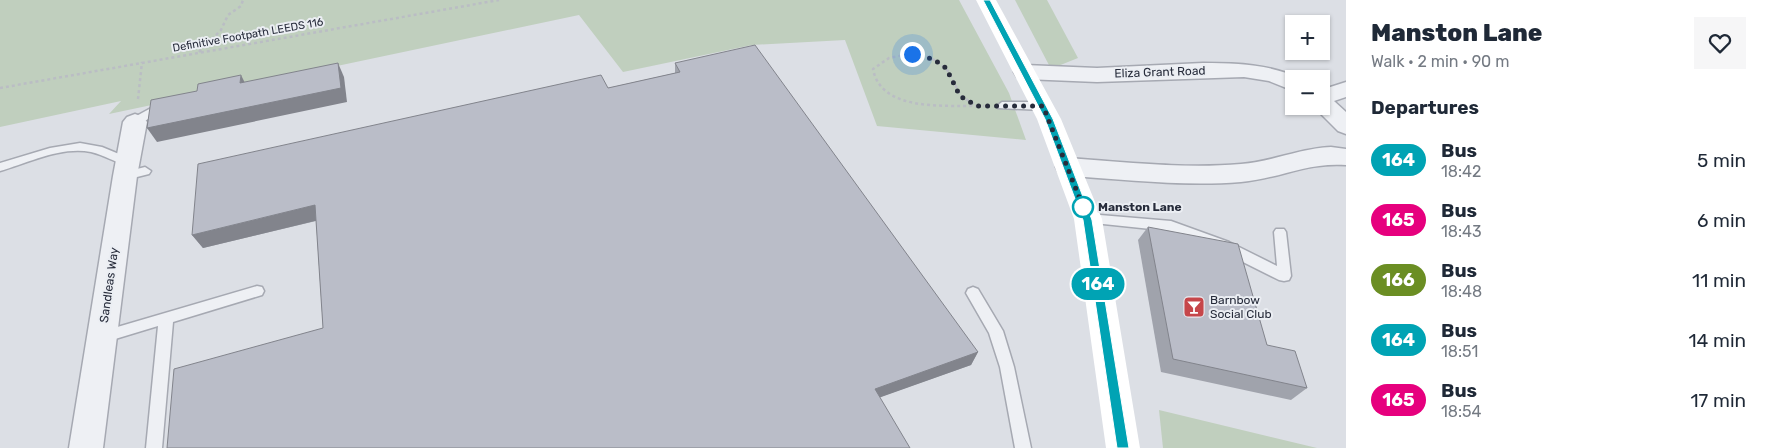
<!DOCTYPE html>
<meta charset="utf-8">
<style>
:root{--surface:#fff;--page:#f6f6f7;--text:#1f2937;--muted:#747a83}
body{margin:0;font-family:Rubik,sans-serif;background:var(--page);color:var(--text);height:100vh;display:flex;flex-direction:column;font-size:19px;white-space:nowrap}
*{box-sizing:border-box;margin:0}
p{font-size:16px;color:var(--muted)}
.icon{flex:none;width:28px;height:28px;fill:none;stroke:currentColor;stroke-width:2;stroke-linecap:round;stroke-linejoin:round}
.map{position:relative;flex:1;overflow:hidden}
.sheet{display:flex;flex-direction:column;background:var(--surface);width:425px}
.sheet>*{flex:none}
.badge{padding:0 10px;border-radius:16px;font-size:18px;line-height:32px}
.buttons{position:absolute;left:1285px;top:15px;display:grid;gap:10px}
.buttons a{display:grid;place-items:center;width:45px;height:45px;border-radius:0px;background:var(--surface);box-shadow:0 1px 4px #0004;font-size:25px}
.you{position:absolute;width:25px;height:25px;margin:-12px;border:4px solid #fff;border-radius:50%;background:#1a73e8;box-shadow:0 0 0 8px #1a73e833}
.map>.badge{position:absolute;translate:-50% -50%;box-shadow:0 0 0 2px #fff}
h2{padding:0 25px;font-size:19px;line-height:45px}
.round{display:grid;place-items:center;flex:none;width:52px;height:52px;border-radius:0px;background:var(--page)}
.overview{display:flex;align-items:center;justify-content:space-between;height:85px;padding:0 25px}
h1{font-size:24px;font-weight:800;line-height:38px}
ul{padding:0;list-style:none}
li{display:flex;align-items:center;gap:15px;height:60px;padding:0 25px}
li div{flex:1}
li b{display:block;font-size:19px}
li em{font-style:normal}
li .badge{min-width:55px;font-weight:700;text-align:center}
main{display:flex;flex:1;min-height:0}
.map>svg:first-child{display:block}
.green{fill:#c0cfbe}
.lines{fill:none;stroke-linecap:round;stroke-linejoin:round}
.lane-casing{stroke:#a6a9b2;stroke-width:3}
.street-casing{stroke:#a6a9b2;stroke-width:3}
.path{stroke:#babdc4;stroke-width:2.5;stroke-dasharray:3 3;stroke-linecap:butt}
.lane{fill:#eef0f4;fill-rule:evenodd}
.street{fill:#eef0f4;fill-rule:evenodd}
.secondary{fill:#fff;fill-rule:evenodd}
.wall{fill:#a0a3ac}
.shaded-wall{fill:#82848c}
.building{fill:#babdc8;stroke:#82848c}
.line{fill:#00a3b4;stroke:#fff}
.walk{stroke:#272c3b;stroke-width:5;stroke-dasharray:0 9}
.stop-dot{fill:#fff;stroke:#00a3b4;stroke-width:2.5}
.labels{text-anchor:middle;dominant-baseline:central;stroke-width:4;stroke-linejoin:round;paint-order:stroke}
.far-street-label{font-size:11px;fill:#272c3b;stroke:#ebeef3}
.street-label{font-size:12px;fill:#272c3b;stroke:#ebeef3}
.stop-label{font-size:12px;font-weight:bold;fill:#272c3b;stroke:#ebeef3;text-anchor:start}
.poi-label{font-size:12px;fill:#272c3b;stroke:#ebeef3;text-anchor:start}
</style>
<main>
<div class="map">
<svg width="1346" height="448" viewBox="0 0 1346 448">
<rect width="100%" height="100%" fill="#dcdfe5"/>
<!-- green -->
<g class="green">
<path d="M0,0H959L1009,93L1026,140L877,126L845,40L752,45L623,72L579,15L109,114L121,101L0,127Z"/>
<path d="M1015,0H1047L1078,58L1058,66L1050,67Z"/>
<path d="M1159,410L1317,448H1163Z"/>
</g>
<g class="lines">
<!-- lane casing -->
<g class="lane-casing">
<g id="lane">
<path d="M162,102L166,103L167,105L166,107L139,125H131L129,122L131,119Z"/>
<path d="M1002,102H1043L1048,106L1043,110L998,108L997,106Z"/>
<path d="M80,143L102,147L131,159L133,162L127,166C115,162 104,155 91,152C61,146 28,163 0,171V163L50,148Z"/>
<path d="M145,167L151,171L149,174L125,180L119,176L121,173Z"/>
<path d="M1088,214L1171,221L1229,242L1277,266L1274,232L1276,229H1284L1286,232L1291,276L1289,280L1284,281L1279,280L1219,250L1170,231L1084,222L1082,219L1084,216Z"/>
<path d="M257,286L262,287L264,291L262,295L173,322L162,448H146L158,326L102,343L97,341L95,337L97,333Z"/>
<path d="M973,287L978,289L1003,331L1014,367L1031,448H1015L1000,367L989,333L966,293L968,289Z"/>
</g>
</g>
<!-- street casing -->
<g class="street-casing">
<g id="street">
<path d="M1203,63C1238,63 1269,64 1301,79H1294V91L1269,81L1244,77L1097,82L1025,79L1017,77L1014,72L1017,67L1025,65L1097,68Z"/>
<path d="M1346,82V97L1334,101L1346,112V134L1338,131L1313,106H1321V90Z"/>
<path d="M135,114L143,117L147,122L137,176L103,448H69L113,176L123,122L127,117Z"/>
<path d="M1331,147L1346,149V165C1307,162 1278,179 1241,182C1183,187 1125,179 1068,176L1059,173L1056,167L1059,161L1068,158C1125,162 1184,169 1241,164C1272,162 1300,148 1331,147Z"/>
</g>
</g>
<!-- path -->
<g class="path">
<path d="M199,52L221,30L228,15L241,6L243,0"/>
<path d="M909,54L929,57L938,62L948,71L961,96L977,106C944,105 881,112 873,69L889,58Z"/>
<path d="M0,88L499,0"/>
<path d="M138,99L142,62"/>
<path d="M977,106H984"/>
</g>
<!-- lane -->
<use href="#lane" class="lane"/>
<!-- street -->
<use href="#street" class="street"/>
<!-- secondary -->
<path class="secondary" d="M976,0H996L1061,119L1102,219L1140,448H1106L1074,219L1037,119Z"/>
</g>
<!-- wall -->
<g class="wall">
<path d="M675,63L978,352L971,365L880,397L323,328L316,221L203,248L192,235L608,88L675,73Z"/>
<path d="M1148,227L1267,345L1307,388L1291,400L1161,372L1138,240Z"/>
</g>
<!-- shaded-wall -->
<g class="shaded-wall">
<path d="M338,63L344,77L347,102L157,142L147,128Z"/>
<path d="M241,75L248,89L240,83Z"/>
<path d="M315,205L323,219L203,248L192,235Z"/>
<path d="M978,352L971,365L870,401L875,389Z"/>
</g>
<!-- building -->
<g class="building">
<path d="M755,45L978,352L875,389L910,448H167L174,369L323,328L315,205L192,235L198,164L601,75L608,88L680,72L675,63Z"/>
<path d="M338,63L341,88L147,128L151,100L197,91L198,84L241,75L240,83Z"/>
<path d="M1148,227L1238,244L1267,345L1295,351L1307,388L1173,359Z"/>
</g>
<!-- line -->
<path class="line" d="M983,0H990L1053,119L1092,220L1129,448H1117L1083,220L1045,119Z"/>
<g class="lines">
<!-- walk -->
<path class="walk" d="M912,54L933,59L946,68L960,96L977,106H1043L1085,212L1083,207"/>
</g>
<!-- icons -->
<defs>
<g id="bar-square" transform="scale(1.125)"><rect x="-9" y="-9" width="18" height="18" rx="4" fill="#c6464a" stroke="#ebeef3"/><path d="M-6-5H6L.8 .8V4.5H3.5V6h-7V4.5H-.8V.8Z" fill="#fff"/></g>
</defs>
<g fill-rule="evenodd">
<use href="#bar-square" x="1194" y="307"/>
</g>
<!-- markers -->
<circle class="stop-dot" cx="1083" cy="207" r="10"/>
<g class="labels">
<!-- far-street labels -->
<g class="far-street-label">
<text transform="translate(248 35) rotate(-10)">Definitive Footpath LEEDS 116</text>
</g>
<!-- street labels -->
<g class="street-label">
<text transform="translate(1160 72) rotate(-2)">Eliza Grant Road</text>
<text transform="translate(109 285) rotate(-82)">Sandleas Way</text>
</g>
<!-- stop labels -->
<g class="stop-label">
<text x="1098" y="207">Manston Lane</text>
</g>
<!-- poi labels -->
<g class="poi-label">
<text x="1210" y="300">Barnbow<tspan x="1210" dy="14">Social Club</tspan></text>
</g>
</g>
</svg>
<div class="buttons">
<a>+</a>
<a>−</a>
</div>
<div class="you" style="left:912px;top:54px"></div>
<b class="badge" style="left:1098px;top:284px;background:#00a3b4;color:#fff">164</b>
</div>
<section class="sheet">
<div class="overview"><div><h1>Manston Lane</h1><p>Walk · 2 min · 90 m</p></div><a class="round"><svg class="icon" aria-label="heart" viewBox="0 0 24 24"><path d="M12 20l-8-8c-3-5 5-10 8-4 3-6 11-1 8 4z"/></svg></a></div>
<h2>Departures</h2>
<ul>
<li><span class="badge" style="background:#00a3b4;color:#fff">164</span><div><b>Bus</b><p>18:42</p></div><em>5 min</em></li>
<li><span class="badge" style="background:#e6007e;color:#fff">165</span><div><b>Bus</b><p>18:43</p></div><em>6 min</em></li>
<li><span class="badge" style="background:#6b8e23;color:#fff">166</span><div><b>Bus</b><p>18:48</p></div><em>11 min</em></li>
<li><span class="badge" style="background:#00a3b4;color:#fff">164</span><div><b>Bus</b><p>18:51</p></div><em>14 min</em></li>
<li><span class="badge" style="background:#e6007e;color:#fff">165</span><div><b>Bus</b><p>18:54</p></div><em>17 min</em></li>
</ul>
</section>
</main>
